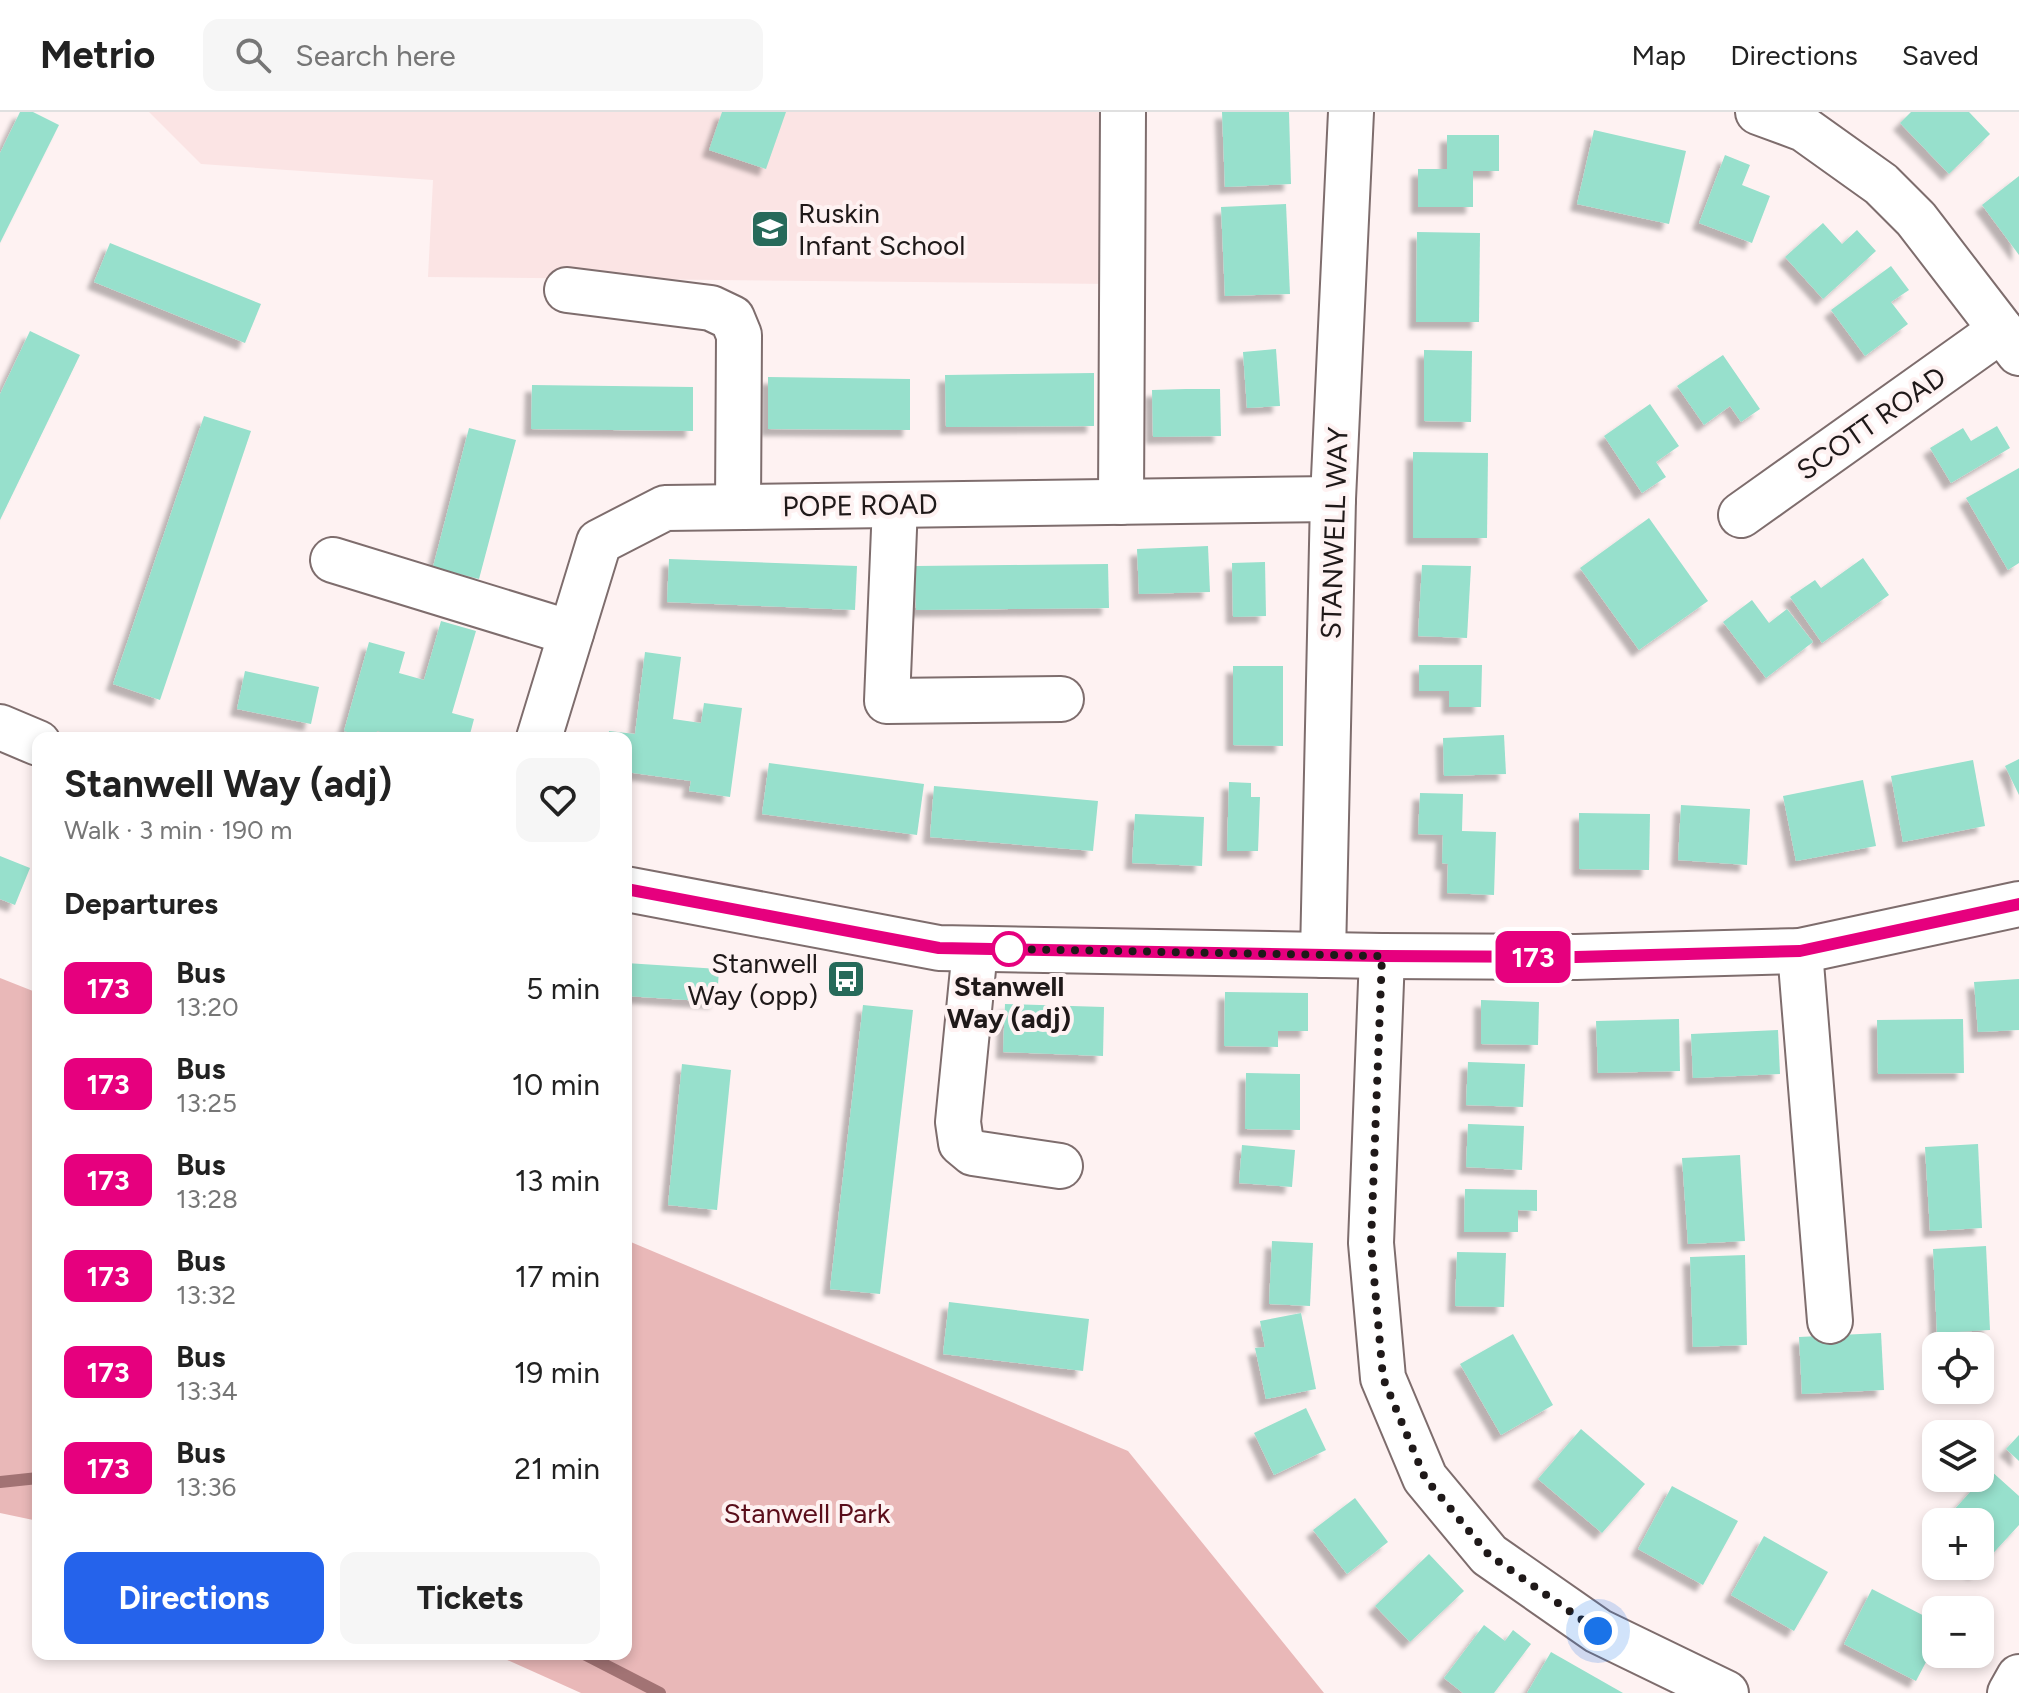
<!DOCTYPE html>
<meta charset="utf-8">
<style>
:root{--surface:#fff;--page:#f6f6f6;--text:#222;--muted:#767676;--line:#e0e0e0;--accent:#2563eb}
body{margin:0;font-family:Figtree,sans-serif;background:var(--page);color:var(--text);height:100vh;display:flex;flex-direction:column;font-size:30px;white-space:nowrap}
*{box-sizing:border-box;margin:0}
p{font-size:26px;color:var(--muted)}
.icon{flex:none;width:44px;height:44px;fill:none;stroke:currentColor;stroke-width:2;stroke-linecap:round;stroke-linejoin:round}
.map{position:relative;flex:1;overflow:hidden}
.panel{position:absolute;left:32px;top:620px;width:600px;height:928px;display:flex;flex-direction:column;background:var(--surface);border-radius:16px;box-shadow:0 4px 12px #0003}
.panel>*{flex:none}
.badge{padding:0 16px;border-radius:12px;font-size:28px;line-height:52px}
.tools{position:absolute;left:1922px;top:1220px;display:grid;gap:16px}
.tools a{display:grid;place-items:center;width:72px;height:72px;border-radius:16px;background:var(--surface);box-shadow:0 4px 12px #0003;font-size:40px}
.you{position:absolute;width:40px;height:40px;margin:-20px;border:6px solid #fff;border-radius:50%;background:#1a73e8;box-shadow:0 0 0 12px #1a73e833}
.map>.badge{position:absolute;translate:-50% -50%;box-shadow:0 0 0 4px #fff}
h2{padding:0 32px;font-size:30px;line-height:72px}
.round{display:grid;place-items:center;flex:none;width:84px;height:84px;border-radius:16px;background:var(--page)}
.summary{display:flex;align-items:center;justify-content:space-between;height:136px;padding:0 32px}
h1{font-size:38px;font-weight:700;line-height:60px}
.button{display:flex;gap:16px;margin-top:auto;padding:16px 32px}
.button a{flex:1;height:92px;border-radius:16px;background:var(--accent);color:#fff;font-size:32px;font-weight:700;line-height:92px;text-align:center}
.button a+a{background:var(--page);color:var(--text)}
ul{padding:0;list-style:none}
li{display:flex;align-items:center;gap:24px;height:96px;padding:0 32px}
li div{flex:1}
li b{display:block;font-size:30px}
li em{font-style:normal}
li .badge{min-width:88px;font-weight:700;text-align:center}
header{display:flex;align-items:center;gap:48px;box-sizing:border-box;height:112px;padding:0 40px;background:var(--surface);border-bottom:2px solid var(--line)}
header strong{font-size:38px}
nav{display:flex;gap:44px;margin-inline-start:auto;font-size:28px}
.search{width:560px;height:72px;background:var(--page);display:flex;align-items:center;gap:20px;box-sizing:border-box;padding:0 28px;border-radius:16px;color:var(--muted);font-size:30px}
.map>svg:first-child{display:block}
.built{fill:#fbe4e4}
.green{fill:#e9b8b8}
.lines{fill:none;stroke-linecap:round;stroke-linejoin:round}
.stream{stroke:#a27374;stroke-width:12}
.building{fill:#97e0cc;filter:url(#shadow)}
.minor-casing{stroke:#7e6d6d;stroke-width:48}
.minor{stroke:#fff;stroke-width:44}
.line-casing{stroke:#fff;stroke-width:18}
.line{stroke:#e6007e;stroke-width:12}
.walk{stroke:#1f1919;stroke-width:8;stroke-dasharray:0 14.4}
.stop-dot{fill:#fff;stroke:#e6007e;stroke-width:4}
.labels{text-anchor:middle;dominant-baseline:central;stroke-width:8;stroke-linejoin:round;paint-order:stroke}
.poi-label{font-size:28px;fill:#1f1919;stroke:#fef2f2;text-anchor:start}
.street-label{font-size:28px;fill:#1f1919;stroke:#fef2f2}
.stop-label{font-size:28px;font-weight:bold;fill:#1f1919;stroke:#fef2f2}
.park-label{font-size:28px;fill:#5a0d1a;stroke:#fef2f2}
</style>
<header>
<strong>Metrio</strong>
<div class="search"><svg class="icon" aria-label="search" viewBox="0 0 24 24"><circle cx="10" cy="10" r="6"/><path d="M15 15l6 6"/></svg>Search here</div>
<nav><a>Map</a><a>Directions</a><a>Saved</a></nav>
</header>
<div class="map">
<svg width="2019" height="1581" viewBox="0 0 2019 1581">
<defs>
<filter id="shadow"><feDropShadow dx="-7" dy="7" stdDeviation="2" flood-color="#0004"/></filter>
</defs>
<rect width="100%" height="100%" fill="#fef2f2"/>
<!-- built -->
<path class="built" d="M149,0H1106L1110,172L428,165L433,68L201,52Z"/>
<!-- green -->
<g class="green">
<path d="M0,866L38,881V1409L0,1401Z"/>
<path d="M626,1128L1128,1339L1324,1581H581L494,1542H626Z"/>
</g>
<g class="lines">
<!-- stream -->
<g class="stream">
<path d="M0,1370L38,1366"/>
<path d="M584,1542L660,1581"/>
</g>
</g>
<!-- building -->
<g class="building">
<path d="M20,0H33L59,13L0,131V41Z"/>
<path d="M722,0H786L766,57L709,38Z"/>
<path d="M1222,0H1289L1291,72L1225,75Z"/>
<path d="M1911,0H1969L1990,22L1949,62L1900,11Z"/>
<path d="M1594,18L1686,39L1669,112L1577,92Z"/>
<path d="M1447,23H1499V59H1473V95H1418V57H1447Z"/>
<path d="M1725,43L1750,53L1742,73L1770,84L1752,131L1699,111Z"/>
<path d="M2019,64V143L1982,93Z"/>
<path d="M1286,92L1290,182L1225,184L1221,95Z"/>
<path d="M1823,111L1842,132L1857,118L1876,139L1823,187L1785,145Z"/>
<path d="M1417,120L1480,121L1479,210H1416Z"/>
<path d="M110,131L261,192L245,231L94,170Z"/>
<path d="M1891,154L1909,178L1891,190L1908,212L1865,244L1831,198Z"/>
<path d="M30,219L80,243L0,408V282Z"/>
<path d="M1276,237L1280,294L1247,296L1243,240Z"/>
<path d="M1424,238L1472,239L1471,310L1424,309Z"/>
<path d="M1723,243L1760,297L1741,310L1730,294L1704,313L1677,274Z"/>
<path d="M1094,261V314L946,315L945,263Z"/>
<path d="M768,265L910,267V318L768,317Z"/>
<path d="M532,273L693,275V319L531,317Z"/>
<path d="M1186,277H1220L1221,324L1153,325L1152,278Z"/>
<path d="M1650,292L1679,334L1656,350L1666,365L1642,381L1604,324Z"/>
<path d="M204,304L251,319L160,588L113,572Z"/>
<path d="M1997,314L2010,336L1951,371L1930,336L1963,316L1971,329Z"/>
<path d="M469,316L516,328L479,467L433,455Z"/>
<path d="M1413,340L1488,341L1487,426H1413Z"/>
<path d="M2019,356V451L2008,458L1966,386Z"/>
<path d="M1649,406L1708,489L1639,538L1580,456Z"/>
<path d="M1208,434L1210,480L1139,482L1137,437Z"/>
<path d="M1863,446L1889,483L1822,531L1790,485L1815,468L1821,476Z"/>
<path d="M669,447L857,454L855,498L667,490Z"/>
<path d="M1265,450L1266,504L1233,505L1232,451Z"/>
<path d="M1108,452L1109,496L916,498L915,454Z"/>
<path d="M1422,453L1471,454L1467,526L1418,524Z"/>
<path d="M1752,488L1769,511L1787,497L1813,530L1766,566L1723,510Z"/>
<path d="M441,509L476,519L452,601L474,607L469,626H403L377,619L375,626H369L344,619L369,530L405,540L399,561L424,568Z"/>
<path d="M645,540L681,545L673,607L701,611L704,591L742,596L730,685L689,679L691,669L626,660V626H608L609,619L635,622Z"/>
<path d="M1419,553H1482L1481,595H1449V579H1419Z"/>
<path d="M1233,554H1283V634L1233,633Z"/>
<path d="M245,559L319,575L311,612L237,597Z"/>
<path d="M1504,623L1506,662L1444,664L1443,626Z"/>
<path d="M2019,647V683L2005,654Z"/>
<path d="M1973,648L1985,714L1903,730L1891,664Z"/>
<path d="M769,651L924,672L917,723L762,702Z"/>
<path d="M1863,668L1876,734L1796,749L1783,684Z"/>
<path d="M1229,670L1251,671V685H1260L1258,739H1227Z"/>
<path d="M934,674L1098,689L1093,739L930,725Z"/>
<path d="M1420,681L1463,682L1462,719L1496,720L1494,783L1447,781L1448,752L1442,751L1443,723L1418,722Z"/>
<path d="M1681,693L1750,697L1747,753L1678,748Z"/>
<path d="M1579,701L1650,702L1649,758L1579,757Z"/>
<path d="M1135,702L1204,705L1202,754L1132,751Z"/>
<path d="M0,744L30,756L15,793L0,787Z"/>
<path d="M626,851L719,857L717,890L626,884Z"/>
<path d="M2019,867V918L1978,920L1974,870Z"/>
<path d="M1225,880L1308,881V919H1278V935L1224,934Z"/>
<path d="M1481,888L1539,890L1538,933L1481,932Z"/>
<path d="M1005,892L1104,895L1103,944L1003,940Z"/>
<path d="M863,893L913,898L880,1182L830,1177Z"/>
<path d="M1679,907L1680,959L1598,961L1596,909Z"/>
<path d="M1963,907L1964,961L1878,962L1877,908Z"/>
<path d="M1778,918L1780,962L1693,966L1691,922Z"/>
<path d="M1468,950L1525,952L1523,995L1466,993Z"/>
<path d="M682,952L731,958L717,1098L668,1093Z"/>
<path d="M1246,961L1300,962V1018L1245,1017Z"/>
<path d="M1468,1012L1524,1014L1522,1058L1466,1055Z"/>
<path d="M1978,1032L1982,1116L1930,1119L1925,1035Z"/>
<path d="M1242,1033L1295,1038L1292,1075L1239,1071Z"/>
<path d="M1740,1043L1745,1129L1688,1132L1682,1046Z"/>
<path d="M1465,1077L1537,1078V1099L1518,1098V1120H1464Z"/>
<path d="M1272,1129L1313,1131L1310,1194L1269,1192Z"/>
<path d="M1986,1134L1990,1218L1937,1221L1933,1137Z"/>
<path d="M1457,1140L1506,1141L1504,1195L1455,1194Z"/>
<path d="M1745,1143L1747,1233L1693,1235L1690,1145Z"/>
<path d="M949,1190L1089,1207L1083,1259L943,1242Z"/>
<path d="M1301,1201L1316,1277L1266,1287L1255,1236L1265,1235L1260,1209Z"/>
<path d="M1881,1221L1884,1278L1802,1282L1799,1225Z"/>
<path d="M1513,1222L1553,1293L1501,1323L1460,1252Z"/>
<path d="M1306,1296L1326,1338L1274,1363L1254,1321Z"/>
<path d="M1581,1317L1645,1372L1602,1421L1538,1367Z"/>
<path d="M2019,1323V1349L2006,1337Z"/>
<path d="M1990,1358L2019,1384V1413L1975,1461L1967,1454H1980V1410H1943Z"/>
<path d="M1672,1374L1738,1409L1703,1473L1638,1437Z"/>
<path d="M1355,1386L1388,1430L1347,1462L1313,1418Z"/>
<path d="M1764,1424L1828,1460L1794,1519L1731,1483Z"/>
<path d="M1429,1442L1464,1479L1410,1530L1375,1494Z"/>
<path d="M1872,1477L1936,1510V1531L1916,1569L1844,1532Z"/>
<path d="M1484,1513L1505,1529L1513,1518L1531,1532L1494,1581H1463L1444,1566Z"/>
<path d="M1551,1540L1623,1581H1527Z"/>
</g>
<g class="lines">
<!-- minor casing -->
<g class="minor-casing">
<g id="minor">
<path d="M1758,0L1804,17L1881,72L1916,107L2019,241"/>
<path d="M567,178L711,196L732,206L739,223L738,395"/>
<path d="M1121,390L1123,0"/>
<path d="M895,393L887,589L1061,587"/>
<path d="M1741,403L2001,218"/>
<path d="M333,448L571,521"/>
<path d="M0,615L38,631"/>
<path d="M539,626L599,430L665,396L1333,387"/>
<path d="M626,777L939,836L1382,844L1576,845L1800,839L2019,792"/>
<path d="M975,837L958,1010L961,1031L973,1041L1060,1054"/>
<path d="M1800,839L1830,1209"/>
<path d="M1323,843L1333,387L1351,0"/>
<path d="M1382,844L1371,1131L1383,1266L1425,1366L1489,1443L1598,1519L1726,1581"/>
<path d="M2010,1581L2019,1565"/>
</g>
</g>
<!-- minor -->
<use href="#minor" class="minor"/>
</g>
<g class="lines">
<!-- line casing -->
<g class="line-casing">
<path id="line" d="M626,777L939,836L1382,844L1576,845L1800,839L2019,792"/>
</g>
<!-- line -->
<use href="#line" class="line"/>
<!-- walk -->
<path class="walk" d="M1009,837H1006L1382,844L1371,1131L1383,1266L1425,1366L1489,1443L1598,1519"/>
</g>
<!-- icons -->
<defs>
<g id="school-square" transform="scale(2)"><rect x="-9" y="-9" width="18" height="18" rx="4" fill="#276a5a" stroke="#fef2f2"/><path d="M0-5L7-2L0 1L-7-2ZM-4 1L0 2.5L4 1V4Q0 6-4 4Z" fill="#fff"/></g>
<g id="bus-square" transform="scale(2)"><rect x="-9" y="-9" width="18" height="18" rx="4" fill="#276a5a" stroke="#fef2f2"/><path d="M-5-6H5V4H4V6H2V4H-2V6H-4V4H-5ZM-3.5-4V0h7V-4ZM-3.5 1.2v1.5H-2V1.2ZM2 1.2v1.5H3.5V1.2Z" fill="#fff"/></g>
</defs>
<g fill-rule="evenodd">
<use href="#school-square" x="770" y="117"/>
<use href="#bus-square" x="846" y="867"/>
</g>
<!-- markers -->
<circle class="stop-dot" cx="1009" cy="837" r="16"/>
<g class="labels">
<!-- poi labels -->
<g class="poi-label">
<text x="798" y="101">Ruskin<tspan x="798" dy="32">Infant School</tspan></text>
<text x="818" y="851" text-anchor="end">Stanwell<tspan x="818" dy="32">Way (opp)</tspan></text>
</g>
<!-- street labels -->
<g class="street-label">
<text transform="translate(1871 311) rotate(-35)">SCOTT ROAD</text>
<text transform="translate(860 393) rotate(-1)">POPE ROAD</text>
<text transform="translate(1334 421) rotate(-88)">STANWELL WAY</text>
</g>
<!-- stop labels -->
<g class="stop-label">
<text x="1009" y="874">Stanwell<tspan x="1009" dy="32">Way (adj)</tspan></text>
</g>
<!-- park labels -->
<g class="park-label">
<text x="807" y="1401">Stanwell Park</text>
</g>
</g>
</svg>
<div class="tools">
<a><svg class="icon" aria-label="locate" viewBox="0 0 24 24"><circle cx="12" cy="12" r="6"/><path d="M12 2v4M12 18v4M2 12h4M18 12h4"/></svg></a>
<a><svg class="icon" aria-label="layers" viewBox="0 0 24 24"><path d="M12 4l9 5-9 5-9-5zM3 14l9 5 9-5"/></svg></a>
<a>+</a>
<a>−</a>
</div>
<div class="you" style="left:1598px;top:1519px"></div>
<b class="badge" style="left:1533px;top:845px;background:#e6007e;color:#fff">173</b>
<section class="panel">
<div class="summary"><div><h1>Stanwell Way (adj)</h1><p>Walk · 3 min · 190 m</p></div><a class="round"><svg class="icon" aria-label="heart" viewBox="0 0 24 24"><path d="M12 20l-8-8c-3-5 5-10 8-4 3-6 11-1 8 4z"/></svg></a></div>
<h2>Departures</h2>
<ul>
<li><span class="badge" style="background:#e6007e;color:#fff">173</span><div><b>Bus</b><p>13:20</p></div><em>5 min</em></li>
<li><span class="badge" style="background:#e6007e;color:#fff">173</span><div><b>Bus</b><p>13:25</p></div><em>10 min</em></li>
<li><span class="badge" style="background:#e6007e;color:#fff">173</span><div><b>Bus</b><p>13:28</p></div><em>13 min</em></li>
<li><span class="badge" style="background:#e6007e;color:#fff">173</span><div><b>Bus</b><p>13:32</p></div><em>17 min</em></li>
<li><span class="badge" style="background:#e6007e;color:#fff">173</span><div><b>Bus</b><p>13:34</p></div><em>19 min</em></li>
<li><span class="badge" style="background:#e6007e;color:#fff">173</span><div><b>Bus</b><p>13:36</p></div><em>21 min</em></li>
</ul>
<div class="button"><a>Directions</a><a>Tickets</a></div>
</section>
</div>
